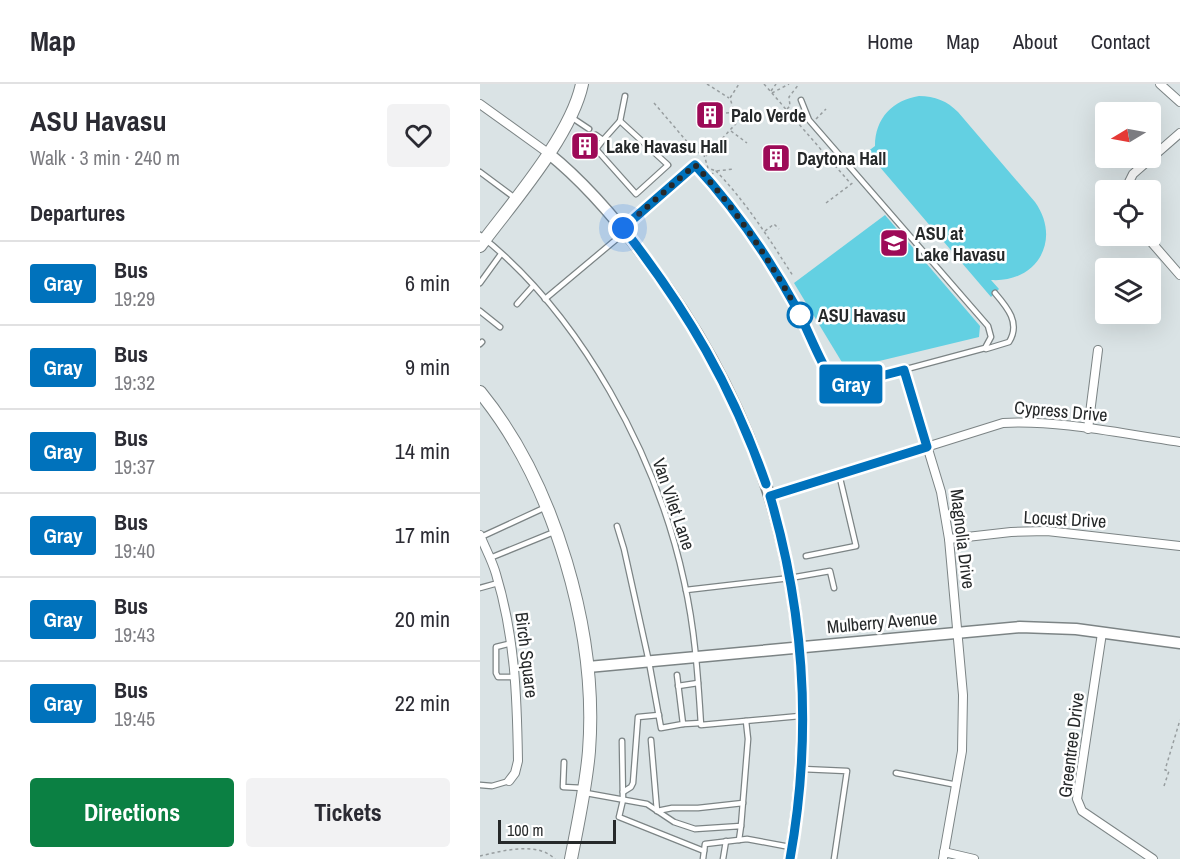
<!DOCTYPE html>
<meta charset="utf-8">
<style>
:root{--surface:#fff;--page:#f2f2f3;--text:#2b2b33;--muted:#7c7c81;--line:#e1e1e2;--accent:#0b8043}
body{margin:0;font-family:"Archivo Narrow",sans-serif;background:var(--page);color:var(--text);height:100vh;display:flex;flex-direction:column;font-size:22px;white-space:nowrap}
*{box-sizing:border-box;margin:0}
p{font-size:20px;color:var(--muted)}
.icon{flex:none;width:33px;height:33px;fill:none;stroke:currentColor;stroke-width:2;stroke-linecap:round;stroke-linejoin:round}
.map{position:relative;flex:1;overflow:hidden}
.side{display:flex;flex-direction:column;background:var(--surface);width:480px}
.side>*{flex:none}
.badge{padding:0 12px;border-radius:4px;font-size:21px;line-height:39px}
.needle{width:39px;rotate:260deg}
.fabs{position:absolute;left:615px;top:18px;display:grid;gap:12px}
.fabs a{display:grid;place-items:center;width:66px;height:66px;border-radius:6px;background:var(--surface);box-shadow:0 6px 24px #0002;font-size:30px}
.scale{position:absolute;left:18px;bottom:15px;width:118px;box-sizing:border-box;padding-left:6px;border:3px solid #26292a;border-top:0;font-size:16px;line-height:21px;white-space:nowrap;color:#26292a;-webkit-text-stroke:4px #fff;paint-order:stroke}
.you{position:absolute;width:30px;height:30px;margin:-15px;border:4px solid #fff;border-radius:50%;background:#1a73e8;box-shadow:0 0 0 9px #1a73e833}
.map>.badge{position:absolute;translate:-50% -50%;box-shadow:0 0 0 3px #fff}
h2{padding:0 30px;font-size:22px;line-height:54px}
.round{display:grid;place-items:center;flex:none;width:63px;height:63px;border-radius:6px;background:var(--page)}
.summary{display:flex;align-items:center;justify-content:space-between;height:102px;padding:0 30px}
h1{font-size:28px;font-weight:800;line-height:45px}
.cta{display:flex;gap:12px;margin-top:auto;padding:12px 30px}
.cta a{flex:1;height:69px;border-radius:6px;background:var(--accent);color:#fff;font-size:24px;font-weight:800;line-height:69px;text-align:center}
.cta a+a{background:var(--page);color:var(--text)}
ul{padding:0;list-style:none}
li{display:flex;align-items:center;gap:18px;height:84px;padding:0 30px;border-top:2px solid var(--line)}
li div{flex:1}
li b{display:block;font-size:22px}
li em{font-style:normal}
li .badge{min-width:66px;font-weight:700;text-align:center}
header{display:flex;align-items:center;gap:36px;box-sizing:border-box;height:84px;padding:0 30px;background:var(--surface);border-bottom:2px solid var(--line)}
header strong{font-size:28px}
nav{display:flex;gap:33px;margin-inline-start:auto;font-size:21px}
main{display:flex;flex:1;min-height:0}
.map>svg:first-child{display:block}
.green{fill:#63d0e2}
.lines{fill:none;stroke-linecap:round;stroke-linejoin:round}
.service-casing{stroke:#7c8485;stroke-width:7}
.minor-casing{stroke:#7c8485;stroke-width:10}
.tertiary-casing{stroke:#7c8485;stroke-width:13}
.secondary-casing{stroke:#7c8485;stroke-width:14}
.path{stroke:#979d9f;stroke-width:1.5;stroke-dasharray:3 3;stroke-linecap:butt}
.service{stroke:#fff;stroke-width:4.5}
.minor{stroke:#fff;stroke-width:8}
.tertiary{stroke:#fff;stroke-width:10}
.secondary{stroke:#fff;stroke-width:12}
.line-casing{stroke:#fff;stroke-width:14}
.line{stroke:#0072bc;stroke-width:9}
.walk{stroke:#26292a;stroke-width:6;stroke-dasharray:0 10.8}
.stop-dot{fill:#fff;stroke:#0072bc;stroke-width:3}
.labels{text-anchor:middle;dominant-baseline:central;stroke-width:5;stroke-linejoin:round;paint-order:stroke}
.poi-label{font-size:18px;font-weight:bold;fill:#26292a;stroke:#fff;text-anchor:start}
.stop-label{font-size:18px;font-weight:bold;fill:#26292a;stroke:#fff;text-anchor:start}
.street-label{font-size:18px;fill:#26292a;stroke:#fff}
</style>
<header>
<strong>Map</strong>
<nav><a>Home</a><a>Map</a><a>About</a><a>Contact</a></nav>
</header>
<main>
<section class="side">
<div class="summary"><div><h1>ASU Havasu</h1><p>Walk · 3 min · 240 m</p></div><a class="round"><svg class="icon" aria-label="heart" viewBox="0 0 24 24"><path d="M12 20l-8-8c-3-5 5-10 8-4 3-6 11-1 8 4z"/></svg></a></div>
<h2>Departures</h2>
<ul>
<li><span class="badge" style="background:#0072bc;color:#fff">Gray</span><div><b>Bus</b><p>19:29</p></div><em>6 min</em></li>
<li><span class="badge" style="background:#0072bc;color:#fff">Gray</span><div><b>Bus</b><p>19:32</p></div><em>9 min</em></li>
<li><span class="badge" style="background:#0072bc;color:#fff">Gray</span><div><b>Bus</b><p>19:37</p></div><em>14 min</em></li>
<li><span class="badge" style="background:#0072bc;color:#fff">Gray</span><div><b>Bus</b><p>19:40</p></div><em>17 min</em></li>
<li><span class="badge" style="background:#0072bc;color:#fff">Gray</span><div><b>Bus</b><p>19:43</p></div><em>20 min</em></li>
<li><span class="badge" style="background:#0072bc;color:#fff">Gray</span><div><b>Bus</b><p>19:45</p></div><em>22 min</em></li>
</ul>
<div class="cta"><a>Directions</a><a>Tickets</a></div>
</section>
<div class="map">
<svg width="700" height="775" viewBox="0 0 700 775">
<rect width="100%" height="100%" fill="#dae3e5"/>
<!-- green -->
<g class="green">
<path d="M439,12C455,12 467,17 478,28L555,118C582,156 557,199 511,196L519,205L511,213L387,68L395,62C395,34 413,16 439,12Z"/>
<path d="M405,131L500,242L499,253L366,285L314,199Z"/>
</g>
<g class="lines">
<!-- service casing -->
<g class="service-casing">
<g id="service">
<path d="M91,33L109,45"/>
<path d="M140,37L145,12"/>
<path d="M116,51L123,56L116,65L156,110L188,81L140,37L123,56"/>
<path d="M215,81C273,142 315,217 350,292L358,300L367,301L505,264L511,253L508,242L329,36L321,16"/>
<path d="M0,88L35,114"/>
<path d="M0,151C101,231 177,372 204,497C215,545 218,593 221,641L320,632"/>
<path d="M0,199L21,170"/>
<path d="M65,215L145,148"/>
<path d="M37,220L53,202"/>
<path d="M0,227L20,243"/>
<path d="M0,260L2,258"/>
<path d="M506,265L529,258C541,239 527,223 515,209"/>
<path d="M137,442L144,465L169,578L181,644L203,640L197,591"/>
<path d="M1,453L66,423"/>
<path d="M326,472L376,462L359,390"/>
<path d="M10,474L74,448"/>
<path d="M0,504L18,499"/>
<path d="M206,506L310,494L350,487L354,504"/>
<path d="M32,559L16,563V589L18,593H34"/>
<path d="M198,602L218,599"/>
<path d="M203,640L221,639"/>
<path d="M171,656L177,727L192,724H218L263,719"/>
<path d="M142,657L143,716L139,733L224,767"/>
<path d="M84,678L83,703L103,704"/>
<path d="M322,685L367,687L354,775"/>
<path d="M416,689L477,701"/>
<path d="M0,701L12,702L29,697"/>
<path d="M143,708L151,703L153,699L158,633L179,631"/>
<path d="M106,709L167,720L194,738L215,745L261,742L259,756"/>
<path d="M261,742L268,655L266,637"/>
<path d="M223,775L225,760L267,755L310,763"/>
<path d="M243,775L246,757"/>
</g>
</g>
<!-- minor casing -->
<g class="minor-casing">
<g id="minor">
<path d="M680,0L700,18"/>
<path d="M0,20L68,69"/>
<path d="M645,106L653,90L700,49"/>
<path d="M143,144L215,81"/>
<path d="M666,152L700,191"/>
<path d="M424,286L461,408L469,455L483,611L482,667L463,775"/>
<path d="M608,345L618,266"/>
<path d="M290,412L523,339C582,336 642,350 700,358"/>
<path d="M0,451C5,464 12,476 16,490C35,553 37,612 38,677L35,689L29,697"/>
<path d="M469,455L531,448L567,447L700,462"/>
<path d="M622,549L597,715L602,727L673,775"/>
<path d="M464,768L494,775"/>
</g>
</g>
<!-- tertiary casing -->
<g class="tertiary-casing">
<g id="tertiary">
<path d="M68,69C107,100 140,140 169,179C301,352 347,562 310,775"/>
<path d="M108,583L540,543L596,545L700,559"/>
</g>
</g>
<!-- secondary casing -->
<g class="secondary-casing">
<g id="secondary">
<path d="M0,162C32,119 91,52 102,0"/>
<path d="M0,308C75,400 118,549 109,667C106,703 98,739 91,775"/>
</g>
</g>
<!-- path -->
<g class="path">
<path d="M227,0L249,14"/>
<path d="M284,0L371,100"/>
<path d="M291,7L296,0"/>
<path d="M292,9L309,0"/>
<path d="M174,19L215,67L224,71L228,84L236,87L254,85"/>
<path d="M307,25L310,22L309,13L319,0"/>
<path d="M246,29L257,28"/>
<path d="M336,35L346,25"/>
<path d="M251,47L267,59"/>
<path d="M226,72L263,32L253,24L250,14L259,0"/>
<path d="M231,91L236,87C267,119 290,156 313,192"/>
<path d="M346,119L374,98"/>
<path d="M285,147L294,140L299,145"/>
<path d="M684,702L689,687L685,686L700,636"/>
<path d="M0,772C22,767 57,757 75,775"/>
</g>
<!-- service -->
<use href="#service" class="service"/>
<!-- minor -->
<use href="#minor" class="minor"/>
<!-- tertiary -->
<use href="#tertiary" class="tertiary"/>
<!-- secondary -->
<use href="#secondary" class="secondary"/>
</g>
<g class="lines">
<!-- line casing -->
<g class="line-casing">
<path id="line" d="M286,400C252,302 207,226 143,144L215,81C255,124 289,174 317,225C329,248 338,274 352,296L358,300L366,301L424,286L447,363L290,412C325,531 332,653 310,775"/>
</g>
<!-- line -->
<use href="#line" class="line"/>
<!-- walk -->
<path class="walk" d="M143,144L215,81C257,126 291,178 320,231"/>
</g>
<!-- icons -->
<defs>
<g id="building-square" transform="scale(1.5)"><rect x="-9" y="-9" width="18" height="18" rx="4" fill="#9d0a57" stroke="#fff"/><path d="M-4-6H4V6H1V3H-1V6H-4ZM-2.5-4.3h1.7v1.8h-1.7ZM.8-4.3h1.7v1.8H.8ZM-2.5-1h1.7V.8h-1.7ZM.8-1h1.7V.8H.8Z" fill="#fff"/></g>
<g id="university-square" transform="scale(1.5)"><rect x="-9" y="-9" width="18" height="18" rx="4" fill="#9d0a57" stroke="#fff"/><path d="M0-5L7-2L0 1L-7-2ZM-4 1L0 2.5L4 1V4Q0 6-4 4Z" fill="#fff"/></g>
</defs>
<g fill-rule="evenodd">
<use href="#building-square" x="230" y="31"/>
<use href="#building-square" x="105" y="62"/>
<use href="#building-square" x="296" y="74"/>
<use href="#university-square" x="414" y="159"/>
</g>
<!-- markers -->
<circle class="stop-dot" cx="320" cy="231" r="12"/>
<g class="labels">
<!-- poi labels -->
<g class="poi-label">
<text x="251" y="31">Palo Verde</text>
<text x="126" y="62">Lake Havasu Hall</text>
<text x="317" y="74">Daytona Hall</text>
<text x="435" y="149">ASU at<tspan x="435" dy="21">Lake Havasu</tspan></text>
</g>
<!-- stop labels -->
<g class="stop-label">
<text x="338" y="231">ASU Havasu</text>
</g>
<!-- street labels -->
<g class="street-label">
<text transform="translate(581 327) rotate(5)">Cypress Drive</text>
<text transform="translate(194 420) rotate(71)">Van Vilet Lane</text>
<text transform="translate(585 435) rotate(3)">Locust Drive</text>
<text transform="translate(483 455) rotate(83)">Magnolia Drive</text>
<text transform="translate(402 538) rotate(-5)">Mulberry Avenue</text>
<text transform="translate(47 571) rotate(83)">Birch Square</text>
<text transform="translate(591 661) rotate(-83)">Greentree Drive</text>
</g>
</g>
</svg>
<div class="fabs">
<a><svg class="needle" viewBox="-14 -14 28 28"><path d="M0-13l5 13h-10z" fill="#e53935"/><path d="M0 13l5-13h-10z" fill="#7c7c81"/></svg></a>
<a><svg class="icon" aria-label="locate" viewBox="0 0 24 24"><circle cx="12" cy="12" r="6"/><path d="M12 2v4M12 18v4M2 12h4M18 12h4"/></svg></a>
<a><svg class="icon" aria-label="layers" viewBox="0 0 24 24"><path d="M12 4l9 5-9 5-9-5zM3 14l9 5 9-5"/></svg></a>
</div>
<div class="scale">100 m</div>
<div class="you" style="left:143px;top:144px"></div>
<b class="badge" style="left:371px;top:300px;background:#0072bc;color:#fff">Gray</b>
</div>
</main>
